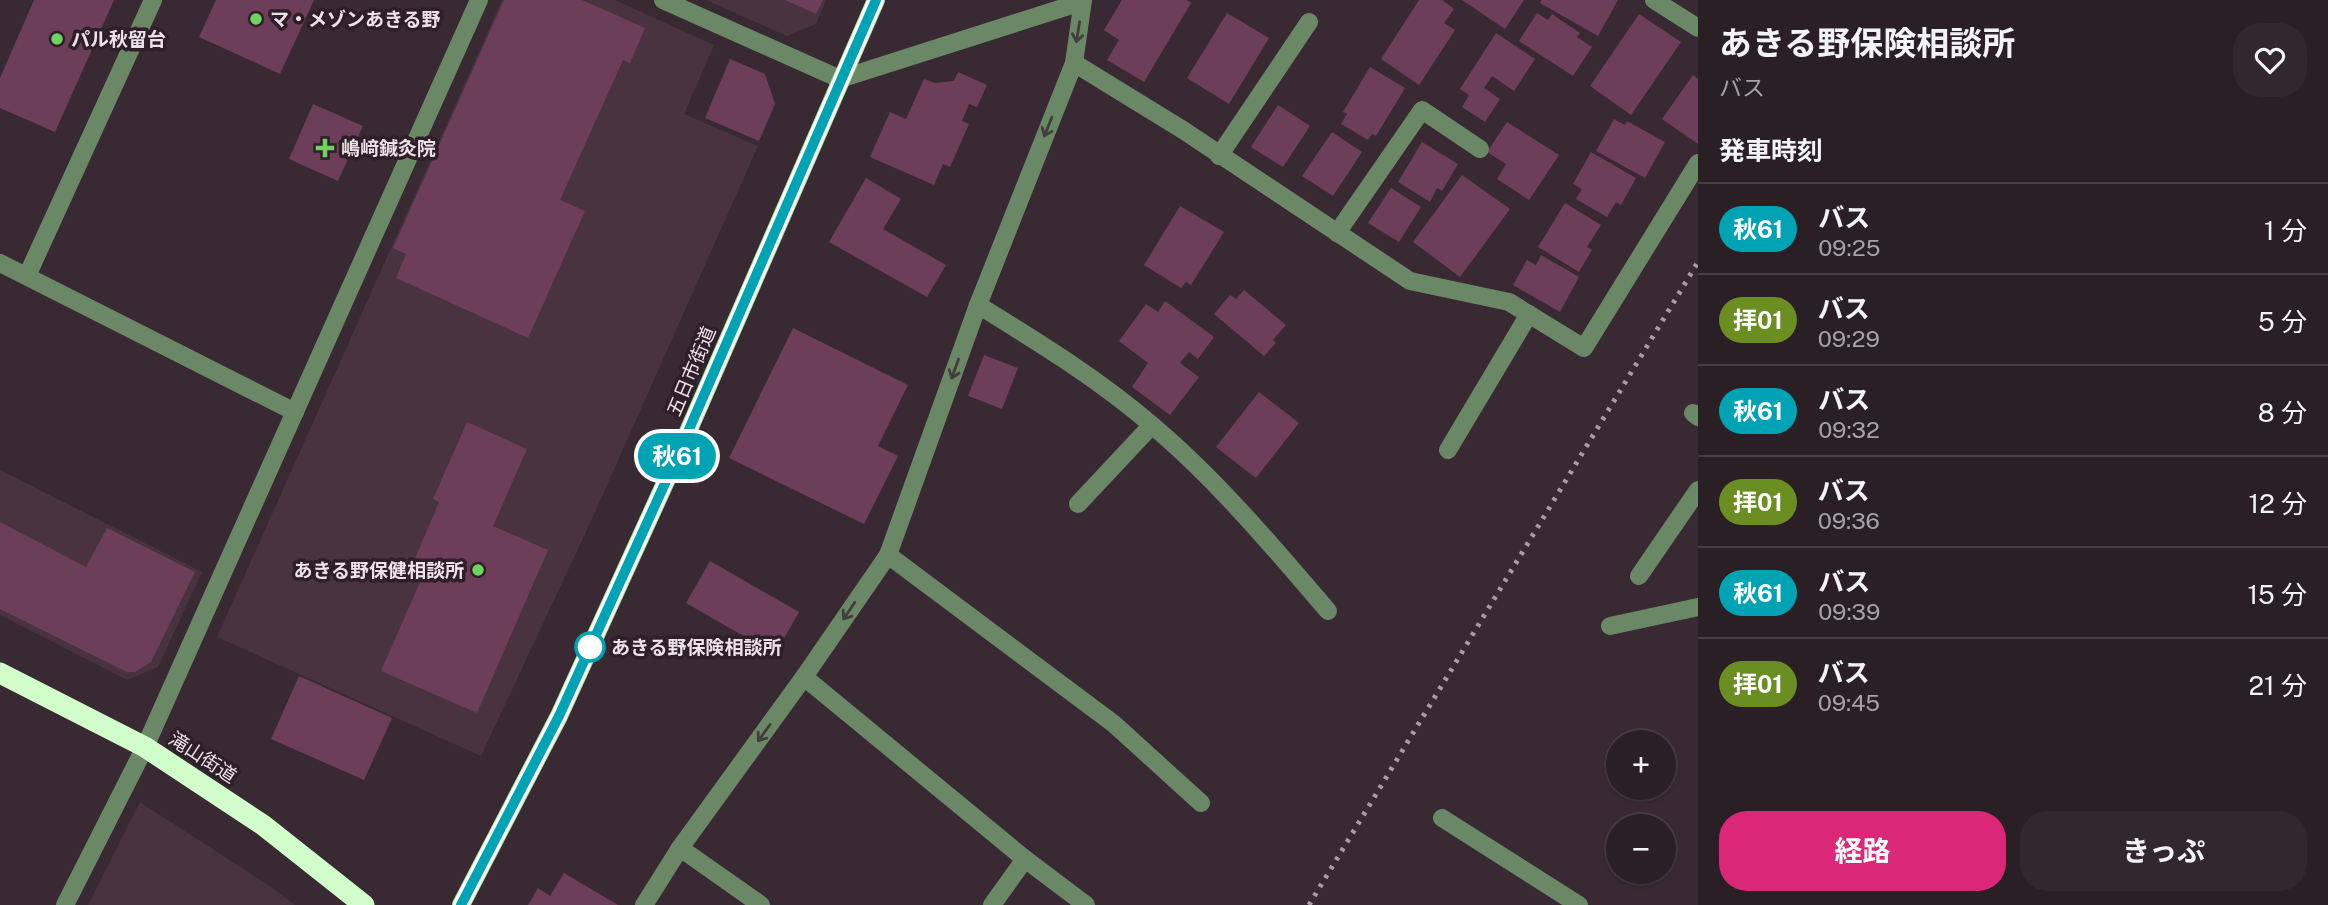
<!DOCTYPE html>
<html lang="ja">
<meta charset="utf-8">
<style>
:root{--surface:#2b1f26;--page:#33272e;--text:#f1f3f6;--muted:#a6a2a7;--line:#473d43;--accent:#db2777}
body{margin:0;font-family:"Public Sans","Noto Sans JP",sans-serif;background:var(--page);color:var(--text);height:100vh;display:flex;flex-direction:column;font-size:26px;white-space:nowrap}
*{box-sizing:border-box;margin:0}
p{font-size:23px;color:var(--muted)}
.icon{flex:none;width:38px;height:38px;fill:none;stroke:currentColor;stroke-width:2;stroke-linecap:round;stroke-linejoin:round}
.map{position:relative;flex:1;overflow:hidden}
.drawer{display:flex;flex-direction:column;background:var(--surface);width:630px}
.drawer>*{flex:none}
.badge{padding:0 14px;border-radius:23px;font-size:24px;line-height:46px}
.fabs{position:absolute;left:1606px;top:730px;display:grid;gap:14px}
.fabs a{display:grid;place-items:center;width:70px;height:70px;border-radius:50%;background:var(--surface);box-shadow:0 2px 5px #0004,0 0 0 2px var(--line);font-size:35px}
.map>.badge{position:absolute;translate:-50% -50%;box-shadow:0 0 0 4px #fff}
h2{padding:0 21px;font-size:26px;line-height:63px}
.round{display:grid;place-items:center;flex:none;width:74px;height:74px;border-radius:28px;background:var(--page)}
.overview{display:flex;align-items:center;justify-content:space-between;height:119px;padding:0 21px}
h1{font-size:33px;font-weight:700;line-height:52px}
.action{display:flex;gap:14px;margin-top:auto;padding:14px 21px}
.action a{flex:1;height:80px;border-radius:28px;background:var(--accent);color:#fff;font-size:28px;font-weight:700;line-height:80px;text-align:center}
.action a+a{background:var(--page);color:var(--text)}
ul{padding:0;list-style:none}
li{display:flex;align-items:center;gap:21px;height:91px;padding:0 21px;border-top:2px solid var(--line)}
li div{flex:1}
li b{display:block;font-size:26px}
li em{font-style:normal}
li .badge{min-width:77px;font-weight:700;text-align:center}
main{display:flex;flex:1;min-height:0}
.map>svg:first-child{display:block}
.built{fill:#48333e}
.building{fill:#6d3e5a}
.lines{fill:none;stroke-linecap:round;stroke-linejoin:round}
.minor{stroke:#6a8866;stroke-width:18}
.major{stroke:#a4e29b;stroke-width:18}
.highway{stroke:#d1fdca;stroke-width:21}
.rail{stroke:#a99ca3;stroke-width:5;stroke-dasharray:3.5 7;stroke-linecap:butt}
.oneway{stroke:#413e3b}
.line-casing{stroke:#fff;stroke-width:16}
.line{stroke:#00a3b4;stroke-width:10}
.poi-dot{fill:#6ed360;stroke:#2f1f28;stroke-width:2.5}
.stop-dot{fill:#fff;stroke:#00a3b4;stroke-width:3.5}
.labels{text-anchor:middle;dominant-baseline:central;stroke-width:7;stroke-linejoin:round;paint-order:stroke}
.poi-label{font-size:19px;font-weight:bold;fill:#ede2e8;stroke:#2f1f28;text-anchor:start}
.street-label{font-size:19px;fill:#ede2e8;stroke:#2f1f28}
.stop-label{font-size:19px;font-weight:bold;fill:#ede2e8;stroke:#2f1f28;text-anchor:start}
</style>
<main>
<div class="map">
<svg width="1698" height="905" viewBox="0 0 1698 905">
<rect width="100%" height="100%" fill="#392932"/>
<!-- built -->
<g class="built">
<path d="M502,0H615L714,45L684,114L758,146L592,519L481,756L217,637Z"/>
<path d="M706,0H826L816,24L787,36Z"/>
<path d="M0,470L202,572L158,667L127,680L0,615Z"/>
<path d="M140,802L271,887L295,905H88Z"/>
</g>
<!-- building -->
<g class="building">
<path d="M34,0H114L55,132L0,108V78Z"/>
<path d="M216,0H314L280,74L199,37Z"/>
<path d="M504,0H582L645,28L630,63L623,60L560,200L585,211L528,338L396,278L406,254L393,248Z"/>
<path d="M785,0H823L816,14Z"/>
<path d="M1122,0H1187L1191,3L1144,82L1107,60L1119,40L1104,30Z"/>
<path d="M1419,0H1442L1454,9L1444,23L1455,30L1419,85L1381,59Z"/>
<path d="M1462,0H1524L1505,29Z"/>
<path d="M1542,0H1618L1598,36L1540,3Z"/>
<path d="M1227,13L1269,38L1229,104L1187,78Z"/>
<path d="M1537,13L1548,20L1552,14L1580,33L1577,37L1592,47L1573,76L1519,41Z"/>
<path d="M1639,14L1681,42L1631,115L1590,86Z"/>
<path d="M1496,33L1535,59L1514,91L1492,76L1484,88L1500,99L1485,122L1462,107L1469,95L1460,89Z"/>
<path d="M730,59L765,74L775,104L759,141L705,118Z"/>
<path d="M1370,67L1405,88L1376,136L1372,134L1368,140L1341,124L1347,114L1343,112Z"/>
<path d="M958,72L987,85L977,107L969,104L962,121L969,124L950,167L943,164L934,185L870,157L890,112L906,119L924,79L935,83L954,81Z"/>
<path d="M1693,75L1698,79V144L1662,119Z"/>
<path d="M313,104L363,126L338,181L289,159Z"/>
<path d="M1278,105L1310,126L1283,167L1251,147Z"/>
<path d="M1614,119L1625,125L1627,121L1665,142L1645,178L1596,151Z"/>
<path d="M1507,122L1559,155L1529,200L1497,179L1506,164L1487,152Z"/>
<path d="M1332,132L1362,152L1333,196L1302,176Z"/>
<path d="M1422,142L1458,164L1442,191L1437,188L1430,202L1398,182Z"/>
<path d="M1591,152L1636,178L1621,205L1616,202L1607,217L1576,199L1582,189L1573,184Z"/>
<path d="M1462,175L1510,209L1460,277L1413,242Z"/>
<path d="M866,178L901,199L883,229L946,265L927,297L829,242Z"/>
<path d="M1391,188L1421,207L1399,242L1368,223Z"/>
<path d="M1565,203L1601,225L1587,247L1592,250L1579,272L1538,247Z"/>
<path d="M1180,206L1224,232L1191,285L1186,282L1181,288L1144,265Z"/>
<path d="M1541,255L1579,277L1560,312L1513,285L1527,260L1536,265Z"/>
<path d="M1244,290L1286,325L1273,340L1276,343L1264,356L1214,314L1230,295L1236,299Z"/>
<path d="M1165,301L1214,337L1198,359L1189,352L1180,363L1199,377L1170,415L1132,387L1148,363L1119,341L1146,304L1158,312Z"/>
<path d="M793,328L908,385L878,446L898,456L864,524L729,458Z"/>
<path d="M984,355L1018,368L1002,409L968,396Z"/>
<path d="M1259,392L1299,423L1256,478L1216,447Z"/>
<path d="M467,422L527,449L493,526L548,550L477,713L381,671L424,573L411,568L439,502L433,499Z"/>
<path d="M0,522L86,567L107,528L195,572L151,662L135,672H127L0,609Z"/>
<path d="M710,561L799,612L775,654L686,603Z"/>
<path d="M299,676L392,718L364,780L271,739Z"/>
<path d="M564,873L618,905H528L538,888L550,896Z"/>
</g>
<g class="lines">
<!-- minor -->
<g class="minor">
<path d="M663,0L840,79L1069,6L1077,0"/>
<path d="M1654,0L1698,28"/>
<path d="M1074,63L1183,130L1410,281L1509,302L1584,348L1698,163"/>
<path d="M1219,156L1309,22"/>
<path d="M1337,233L1422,110L1480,149"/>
<path d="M0,263L295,412"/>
<path d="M27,276L153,0"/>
<path d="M978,305C1038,342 1100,380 1153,426C1218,481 1273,547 1328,611"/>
<path d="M1693,413L1698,417"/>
<path d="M1448,450L1529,314"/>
<path d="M1078,504L1152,425"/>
<path d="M888,555L1114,724L1201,803"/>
<path d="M1639,576L1698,490"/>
<path d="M1610,626L1698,607"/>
<path d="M804,677L1025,859L1086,905"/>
<path d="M1442,818L1579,905"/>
<path d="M680,848L761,905"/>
<path d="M65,905L145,747L479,0"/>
<path d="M644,905L680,848L804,677L888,555L978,305L1074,63L1083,0"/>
<path d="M992,905L1025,859"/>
</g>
<!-- major -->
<path class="major" d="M461,905L559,716L677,457L876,0"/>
<!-- highway -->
<path class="highway" d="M0,673L145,747L263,825L364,905"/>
<!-- rail -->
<path class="rail" d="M1309,905L1698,262"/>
</g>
<!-- one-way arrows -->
<defs><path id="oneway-shaft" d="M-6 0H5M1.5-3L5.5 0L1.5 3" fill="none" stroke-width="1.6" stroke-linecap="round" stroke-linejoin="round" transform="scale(1.75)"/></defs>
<g class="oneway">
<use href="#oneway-shaft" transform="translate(1078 32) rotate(99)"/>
<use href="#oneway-shaft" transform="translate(1048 127) rotate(112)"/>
<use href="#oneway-shaft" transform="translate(955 369) rotate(110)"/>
<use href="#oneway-shaft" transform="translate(849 611) rotate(124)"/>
<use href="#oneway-shaft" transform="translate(764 733) rotate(126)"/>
</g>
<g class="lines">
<!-- line casing -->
<g class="line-casing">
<path id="line" d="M461,905L559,716L677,457L876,0"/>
</g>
<!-- line -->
<use href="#line" class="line"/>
</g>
<!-- markers -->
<g class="poi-dot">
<circle cx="256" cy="19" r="7"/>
<circle cx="57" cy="39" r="7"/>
<path d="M321.5 137.5h7v7h7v7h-7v7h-7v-7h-7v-7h7z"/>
<circle cx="478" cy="570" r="7"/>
</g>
<circle class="stop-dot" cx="590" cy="647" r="14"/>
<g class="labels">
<!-- poi labels -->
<g class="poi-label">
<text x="270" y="19">マ・メゾンあきる野</text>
<text x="71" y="39">パル秋留台</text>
<text x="341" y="148">嶋﨑鍼灸院</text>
<text x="464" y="570" text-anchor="end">あきる野保健相談所</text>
</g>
<!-- street labels -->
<g class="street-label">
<text transform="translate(691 371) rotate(-67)">五日市街道</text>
<text transform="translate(203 757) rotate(33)">滝山街道</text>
</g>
<!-- stop labels -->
<g class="stop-label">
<text x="611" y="647">あきる野保険相談所</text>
</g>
</g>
</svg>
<div class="fabs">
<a>+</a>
<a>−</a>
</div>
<b class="badge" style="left:677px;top:456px;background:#00a3b4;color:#fff">秋61</b>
</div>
<section class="drawer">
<div class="overview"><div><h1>あきる野保険相談所</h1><p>バス</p></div><a class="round"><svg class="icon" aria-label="heart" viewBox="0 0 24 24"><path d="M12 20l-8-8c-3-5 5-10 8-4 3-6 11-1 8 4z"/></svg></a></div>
<h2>発車時刻</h2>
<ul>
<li><span class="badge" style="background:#00a3b4;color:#fff">秋61</span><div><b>バス</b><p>09:25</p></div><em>1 分</em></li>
<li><span class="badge" style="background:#6b8e23;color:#fff">拝01</span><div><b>バス</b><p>09:29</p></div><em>5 分</em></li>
<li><span class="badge" style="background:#00a3b4;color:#fff">秋61</span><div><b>バス</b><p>09:32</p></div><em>8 分</em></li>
<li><span class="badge" style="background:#6b8e23;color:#fff">拝01</span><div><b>バス</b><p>09:36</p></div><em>12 分</em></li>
<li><span class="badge" style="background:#00a3b4;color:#fff">秋61</span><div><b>バス</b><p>09:39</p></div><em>15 分</em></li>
<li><span class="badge" style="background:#6b8e23;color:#fff">拝01</span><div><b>バス</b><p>09:45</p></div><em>21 分</em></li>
</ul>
<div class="action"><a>経路</a><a>きっぷ</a></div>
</section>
</main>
